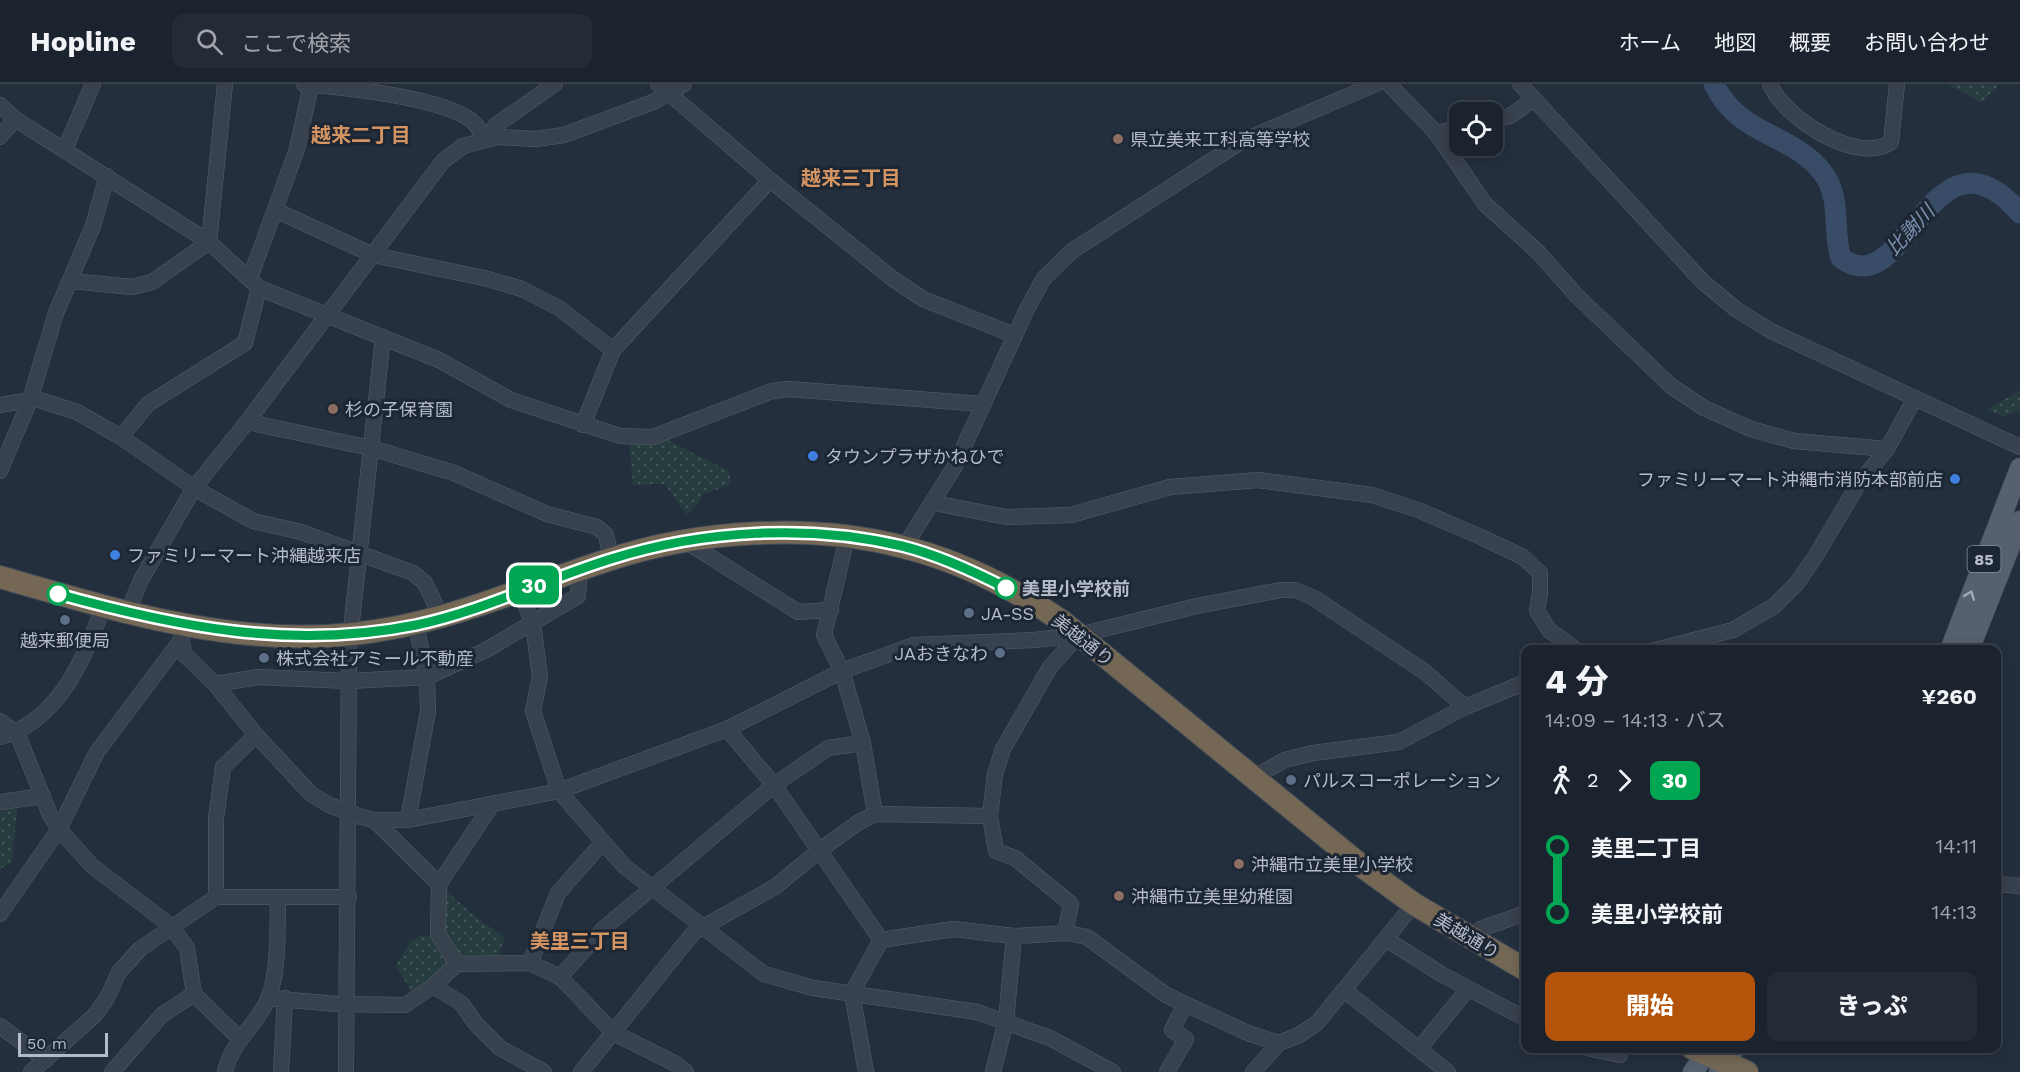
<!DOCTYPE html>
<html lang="ja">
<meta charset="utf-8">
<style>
:root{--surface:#1b232e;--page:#242b36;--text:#f1f3f6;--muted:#a0a4aa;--line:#39404a;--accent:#b45309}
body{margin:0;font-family:"Work Sans","Noto Sans JP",sans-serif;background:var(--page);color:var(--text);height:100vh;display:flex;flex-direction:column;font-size:22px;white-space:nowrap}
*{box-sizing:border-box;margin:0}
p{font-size:20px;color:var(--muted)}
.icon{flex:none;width:33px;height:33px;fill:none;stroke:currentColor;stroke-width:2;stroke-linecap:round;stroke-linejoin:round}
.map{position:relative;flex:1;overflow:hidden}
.drawer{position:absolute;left:1521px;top:561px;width:480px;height:408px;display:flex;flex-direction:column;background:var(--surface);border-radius:12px;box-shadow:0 3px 15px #0003,0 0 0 2px var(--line)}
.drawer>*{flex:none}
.badge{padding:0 12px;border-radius:9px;font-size:21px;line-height:39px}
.tools{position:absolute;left:1449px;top:18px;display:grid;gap:12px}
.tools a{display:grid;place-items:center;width:54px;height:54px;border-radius:12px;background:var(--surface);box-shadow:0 3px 15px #0003,0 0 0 2px var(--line);font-size:30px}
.scale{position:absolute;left:18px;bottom:15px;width:90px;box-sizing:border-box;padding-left:6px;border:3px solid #b4bcc9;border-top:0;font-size:16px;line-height:21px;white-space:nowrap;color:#b4bcc9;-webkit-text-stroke:4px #1d2633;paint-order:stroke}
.map>.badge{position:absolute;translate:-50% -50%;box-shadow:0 0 0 3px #fff}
.legs{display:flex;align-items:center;gap:9px;height:66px;padding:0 24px;font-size:20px}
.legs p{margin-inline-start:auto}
.overview{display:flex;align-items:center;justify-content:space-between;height:102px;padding:0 24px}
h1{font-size:33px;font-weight:800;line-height:45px}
.button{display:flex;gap:12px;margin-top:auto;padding:12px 24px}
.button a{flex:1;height:69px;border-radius:12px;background:var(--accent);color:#fff;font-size:24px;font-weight:800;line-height:69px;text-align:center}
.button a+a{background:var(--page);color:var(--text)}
ul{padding:0 24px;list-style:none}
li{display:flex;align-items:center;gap:21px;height:66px;font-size:22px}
li i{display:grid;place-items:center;width:9px;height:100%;margin:0 8px;background:currentColor}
li i::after{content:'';width:15px;height:15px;margin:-8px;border:4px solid;border-radius:50%;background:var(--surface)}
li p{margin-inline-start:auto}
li:first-child i{background:linear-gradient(#0000 50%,currentColor 0)}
li:last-child i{background:linear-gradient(currentColor 50%,#0000 0)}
header{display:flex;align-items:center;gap:36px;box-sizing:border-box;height:84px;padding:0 30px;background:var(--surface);border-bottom:2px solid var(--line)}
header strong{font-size:28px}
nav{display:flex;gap:33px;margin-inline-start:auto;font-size:21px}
.search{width:420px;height:54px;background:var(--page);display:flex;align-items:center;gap:15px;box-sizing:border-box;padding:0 21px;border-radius:12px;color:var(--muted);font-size:22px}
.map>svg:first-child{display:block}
.park{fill:url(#park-dots)}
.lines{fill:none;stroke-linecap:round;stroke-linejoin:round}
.river{stroke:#394c67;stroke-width:21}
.minor-casing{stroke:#565f6c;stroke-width:16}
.major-casing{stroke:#414a57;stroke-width:21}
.highway-casing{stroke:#434c59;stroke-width:24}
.minor{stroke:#38414e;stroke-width:15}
.major{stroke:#56606e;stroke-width:20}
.highway{stroke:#746855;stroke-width:22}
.oneway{stroke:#a1aab7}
.line-1-casing{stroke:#fff;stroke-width:14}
.line-1{stroke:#00a651;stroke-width:9}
.education-dot{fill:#8d6e63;stroke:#1d2633;stroke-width:2}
.shop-dot{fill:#3f7fe0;stroke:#1d2633;stroke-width:2}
.stop-1-dot{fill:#fff;stroke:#00a651;stroke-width:3}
.service-dot{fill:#5c6f8a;stroke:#1d2633;stroke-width:2}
.labels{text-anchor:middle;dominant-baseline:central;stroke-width:6;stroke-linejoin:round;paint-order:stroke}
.shield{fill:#1d2633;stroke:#878f9c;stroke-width:1.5}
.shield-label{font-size:16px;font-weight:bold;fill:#b4bcc9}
.poi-label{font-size:18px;fill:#b4bcc9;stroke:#1d2633;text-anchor:start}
.stop-label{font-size:18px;font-weight:bold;fill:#b4bcc9;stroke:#1d2633;text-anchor:start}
.street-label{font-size:18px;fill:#b4bcc9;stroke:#1d2633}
.neighbourhood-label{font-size:20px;font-weight:bold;fill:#d59563;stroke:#1d2633}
.water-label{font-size:20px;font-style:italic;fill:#7c92b1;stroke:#1d2633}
</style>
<header>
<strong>Hopline</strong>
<div class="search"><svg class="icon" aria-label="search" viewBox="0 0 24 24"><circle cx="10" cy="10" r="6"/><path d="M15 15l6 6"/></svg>ここで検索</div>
<nav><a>ホーム</a><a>地図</a><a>概要</a><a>お問い合わせ</a></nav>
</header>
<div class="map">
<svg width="2020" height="988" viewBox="0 0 2020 988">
<defs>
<pattern id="park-dots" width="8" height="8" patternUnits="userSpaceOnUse" patternTransform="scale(1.5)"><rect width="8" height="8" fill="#263c3f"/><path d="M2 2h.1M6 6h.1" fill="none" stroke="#435659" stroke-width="1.8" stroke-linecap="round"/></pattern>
</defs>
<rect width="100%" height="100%" fill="#242f3e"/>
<!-- park -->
<g class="park">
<path d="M1945,0H2000L1981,19L1964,8Z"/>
<path d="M2020,306V326L2003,332L1986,326Z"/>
<path d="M663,354L729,387L731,400L702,411L697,422L686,431L665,400L633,401L629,357Z"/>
<path d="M18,716L12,779L3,783L0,787V718Z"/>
<path d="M444,805L478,835L505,853L495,883L459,876L442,849Z"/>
<path d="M422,851L434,852L450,877L412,910L396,881L410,858Z"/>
</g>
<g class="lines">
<!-- river -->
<path class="river" d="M1714,0C1739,53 1793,49 1823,89C1842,114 1832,147 1841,174C1907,223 1931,27 2020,129"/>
<!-- minor casing -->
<g class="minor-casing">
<g id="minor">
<path d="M304,0C340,3 452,14 475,40C479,44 482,51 485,56L496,41L555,0"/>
<path d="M658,0L770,96L893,195L923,215L1014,251"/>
<path d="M1389,0L1436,49L1485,120L1539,169L1576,211L1671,302L1704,324L1751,345L1794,357L1887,365"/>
<path d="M1520,0L1703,198L1737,226L1771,247L2020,363"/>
<path d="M1770,0C1783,33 1858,82 1891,58L1897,0"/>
<path d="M0,21L15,35L209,158L259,204L439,276L511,316L620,352L653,353L772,307L789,305L982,320"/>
<path d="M1492,36L1510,32L1534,15"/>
<path d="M1436,49L1460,44"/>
<path d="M0,53L15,35"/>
<path d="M65,65L93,0"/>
<path d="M275,126L373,171L484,194L522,205L559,224L613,266"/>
<path d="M250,194L297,65L311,1"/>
<path d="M71,197L132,203L152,198L209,158L225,0"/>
<path d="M0,321L36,315L77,328L121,353L194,404L253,437L301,448L413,489L425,499L442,535"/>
<path d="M247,338L371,364L454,389L547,430L597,443L606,451L611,474"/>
<path d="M583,341L613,266L770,96"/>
<path d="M121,353L148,320L245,259L259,204"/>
<path d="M0,387L30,316L56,229L93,142L107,92"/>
<path d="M934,419L1006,433L1071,431L1170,403L1258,396L1372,411L1418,426L1481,453L1523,473L1540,489V509L1537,527L1549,546L1576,566"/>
<path d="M847,453L824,551L842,587L863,659L875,730"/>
<path d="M685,457L798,528L831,526"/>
<path d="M904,463L955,382L1027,225L1044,194L1072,167L1242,57L1376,0"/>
<path d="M520,507L533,540L540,592L533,627L559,707L624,782L764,890L813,904L977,928L1050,954L1113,988"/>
<path d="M127,529L141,496L194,404L247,338L443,77L463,62L497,53L536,55L564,51L653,18L684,0"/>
<path d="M185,542L181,556L185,571L215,600L256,651L311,710L329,721L358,732L374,736H408L559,707L727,645L842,587L914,561L1034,556L1079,551L1197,522L1281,506H1295L1314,514L1425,588L1465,623"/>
<path d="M1655,566L1733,546L1774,522L1797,499L1815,473L1859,399L1887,365L1915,314"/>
<path d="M215,600L258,593L348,597L427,593L486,566L578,512L580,485"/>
<path d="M0,637L17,649L50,731L59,745L92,782L171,842L187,864L194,910L240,955"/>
<path d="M727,645L774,701L881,856L852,909L866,988"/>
<path d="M0,653C58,638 85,574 103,523"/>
<path d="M1254,693L1285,676L1313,669L1399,658L1465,623L1526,598"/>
<path d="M0,718L43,712"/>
<path d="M489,720L491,722L439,800L438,850L457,880L530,879L560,893L614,949L676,980L686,988"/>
<path d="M990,732L996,767L1015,774L1071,820L1065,849"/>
<path d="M374,736L439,800"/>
<path d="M408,736L428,627L427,593L416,541"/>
<path d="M1996,800L2020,802"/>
<path d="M216,813V734L223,683L256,651"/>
<path d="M0,830L59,745L97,668L181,556"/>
<path d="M1386,855L1441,890L1526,935"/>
<path d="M1471,855L1480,845L1526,829"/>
<path d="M881,856L953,845L1014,852L1068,849L1087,853L1166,911L1250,950L1279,959"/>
<path d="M530,879L558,809L603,758"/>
<path d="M560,893L603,845L774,701L828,664L863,659"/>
<path d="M433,902L461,919L476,940L500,964L544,988"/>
<path d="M1344,906L1448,988"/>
<path d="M268,914L337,920L405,921L433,902L457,880"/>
<path d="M0,942L46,976"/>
<path d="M1587,964L1620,971"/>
<path d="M1419,965L1468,905"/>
<path d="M31,988L95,931L107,914L119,888L140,865L216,813H349"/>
<path d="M112,988L162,931L194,910"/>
<path d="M225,988C231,960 252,945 265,921C280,895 277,844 278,815"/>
<path d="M281,988L285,914"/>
<path d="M346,988L349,564L383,253"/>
<path d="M581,988L694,848L775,803L820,766L859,738L875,730L990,732L995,690L1003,665L1050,583L1079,551"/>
<path d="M993,988L1006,937L1014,852"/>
<path d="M1167,988L1186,955L1172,946L1185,920"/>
<path d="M1253,988L1279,959L1299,951L1317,939L1414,820"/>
</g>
</g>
<!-- major casing -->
<g class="major-casing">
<g id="major">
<path d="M1950,566L2020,384"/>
<path d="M1969,566L2020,437"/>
<path d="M1693,988L1710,964"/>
<path d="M1719,988L1735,964"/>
</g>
</g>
<!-- highway casing -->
<g class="highway-casing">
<g id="highway">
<path d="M0,493C115,526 232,563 353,550C446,540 521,504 608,476C698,446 812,439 903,463C960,477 1015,505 1063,538L1363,783L1414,820L1526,886"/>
<path d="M1692,964L1747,988"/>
</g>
</g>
<!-- minor -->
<use href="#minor" class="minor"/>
<!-- major -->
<use href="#major" class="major"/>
<!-- highway -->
<use href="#highway" class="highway"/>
</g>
<!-- one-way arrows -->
<defs><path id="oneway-chevron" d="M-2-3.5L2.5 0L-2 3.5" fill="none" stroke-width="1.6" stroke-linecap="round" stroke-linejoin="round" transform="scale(1.5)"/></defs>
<use class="oneway" href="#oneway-chevron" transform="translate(1970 511) rotate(-69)"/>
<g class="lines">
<!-- line-1 casing -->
<g class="line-1-casing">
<path id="line-1" d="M58,510C177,543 292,566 416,541C483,527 546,495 611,475C703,446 808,440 902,462C938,471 973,487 1006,504"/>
</g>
<!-- line-1 -->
<use href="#line-1" class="line-1"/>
</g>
<!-- markers -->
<g class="education-dot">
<circle cx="1118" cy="55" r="6"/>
<circle cx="333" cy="325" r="6"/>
<circle cx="1239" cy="780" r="6"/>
<circle cx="1119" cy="812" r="6"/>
</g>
<g class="shop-dot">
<circle cx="813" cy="372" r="6"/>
<circle cx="1955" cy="395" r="6"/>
<circle cx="115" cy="471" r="6"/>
</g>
<g class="stop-1-dot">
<circle cx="1006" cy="504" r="10"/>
<circle cx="58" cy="510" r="10"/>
</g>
<g class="service-dot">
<circle cx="969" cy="529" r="6"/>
<circle cx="65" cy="536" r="6"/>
<circle cx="1000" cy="569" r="6"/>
<circle cx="264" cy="574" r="6"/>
<circle cx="1291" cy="696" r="6"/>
</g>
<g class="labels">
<!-- shield labels -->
<rect class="shield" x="1967.5" y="462" width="33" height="26" rx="4.5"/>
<g class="shield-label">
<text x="1984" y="475">85</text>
</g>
<!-- poi labels -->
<g class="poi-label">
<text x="1130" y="55">県立美来工科高等学校</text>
<text x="345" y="325">杉の子保育園</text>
<text x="825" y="372">タウンプラザかねひで</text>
<text x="1943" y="395" text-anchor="end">ファミリーマート沖縄市消防本部前店</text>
<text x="127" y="471">ファミリーマート沖縄越来店</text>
<text x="981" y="529">JA-SS</text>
<text x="65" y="556" text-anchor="middle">越来郵便局</text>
<text x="988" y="569" text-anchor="end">JAおきなわ</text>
<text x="276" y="574">株式会社アミール不動産</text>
<text x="1303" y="696">パルスコーポレーション</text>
<text x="1251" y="780">沖縄市立美里小学校</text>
<text x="1131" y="812">沖縄市立美里幼稚園</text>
</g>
<!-- stop labels -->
<g class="stop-label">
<text x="1022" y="504">美里小学校前</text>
</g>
<!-- street labels -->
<g class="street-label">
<text transform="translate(1083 556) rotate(38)">美越通り</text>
<text transform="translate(1467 852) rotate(31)">美越通り</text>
</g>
<!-- neighbourhood labels -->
<g class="neighbourhood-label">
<text x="361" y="51">越来二丁目</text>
<text x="851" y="94">越来三丁目</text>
<text x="580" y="857">美里三丁目</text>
</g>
<!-- water labels -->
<g class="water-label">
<text transform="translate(1910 146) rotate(-47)">比謝川</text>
</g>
</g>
</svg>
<div class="tools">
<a><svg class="icon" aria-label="locate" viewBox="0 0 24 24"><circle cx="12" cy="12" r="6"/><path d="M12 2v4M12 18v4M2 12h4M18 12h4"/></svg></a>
</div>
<div class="scale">50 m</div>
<b class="badge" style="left:534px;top:501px;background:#00a651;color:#fff">30</b>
<section class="drawer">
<div class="overview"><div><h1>4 分</h1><p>14:09 – 14:13 · バス</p></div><b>¥260</b></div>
<div class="legs"><svg class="icon" aria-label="walk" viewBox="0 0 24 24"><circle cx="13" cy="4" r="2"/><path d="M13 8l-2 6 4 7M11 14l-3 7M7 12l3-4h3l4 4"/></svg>2<svg class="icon" aria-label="forward" viewBox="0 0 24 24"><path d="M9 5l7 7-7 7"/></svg><b class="badge" style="background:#00a651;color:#fff">30</b></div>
<ul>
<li><i style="color:#00a651"></i><b>美里二丁目</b><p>14:11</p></li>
<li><i style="color:#00a651"></i><b>美里小学校前</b><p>14:13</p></li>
</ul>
<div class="button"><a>開始</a><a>きっぷ</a></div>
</section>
</div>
